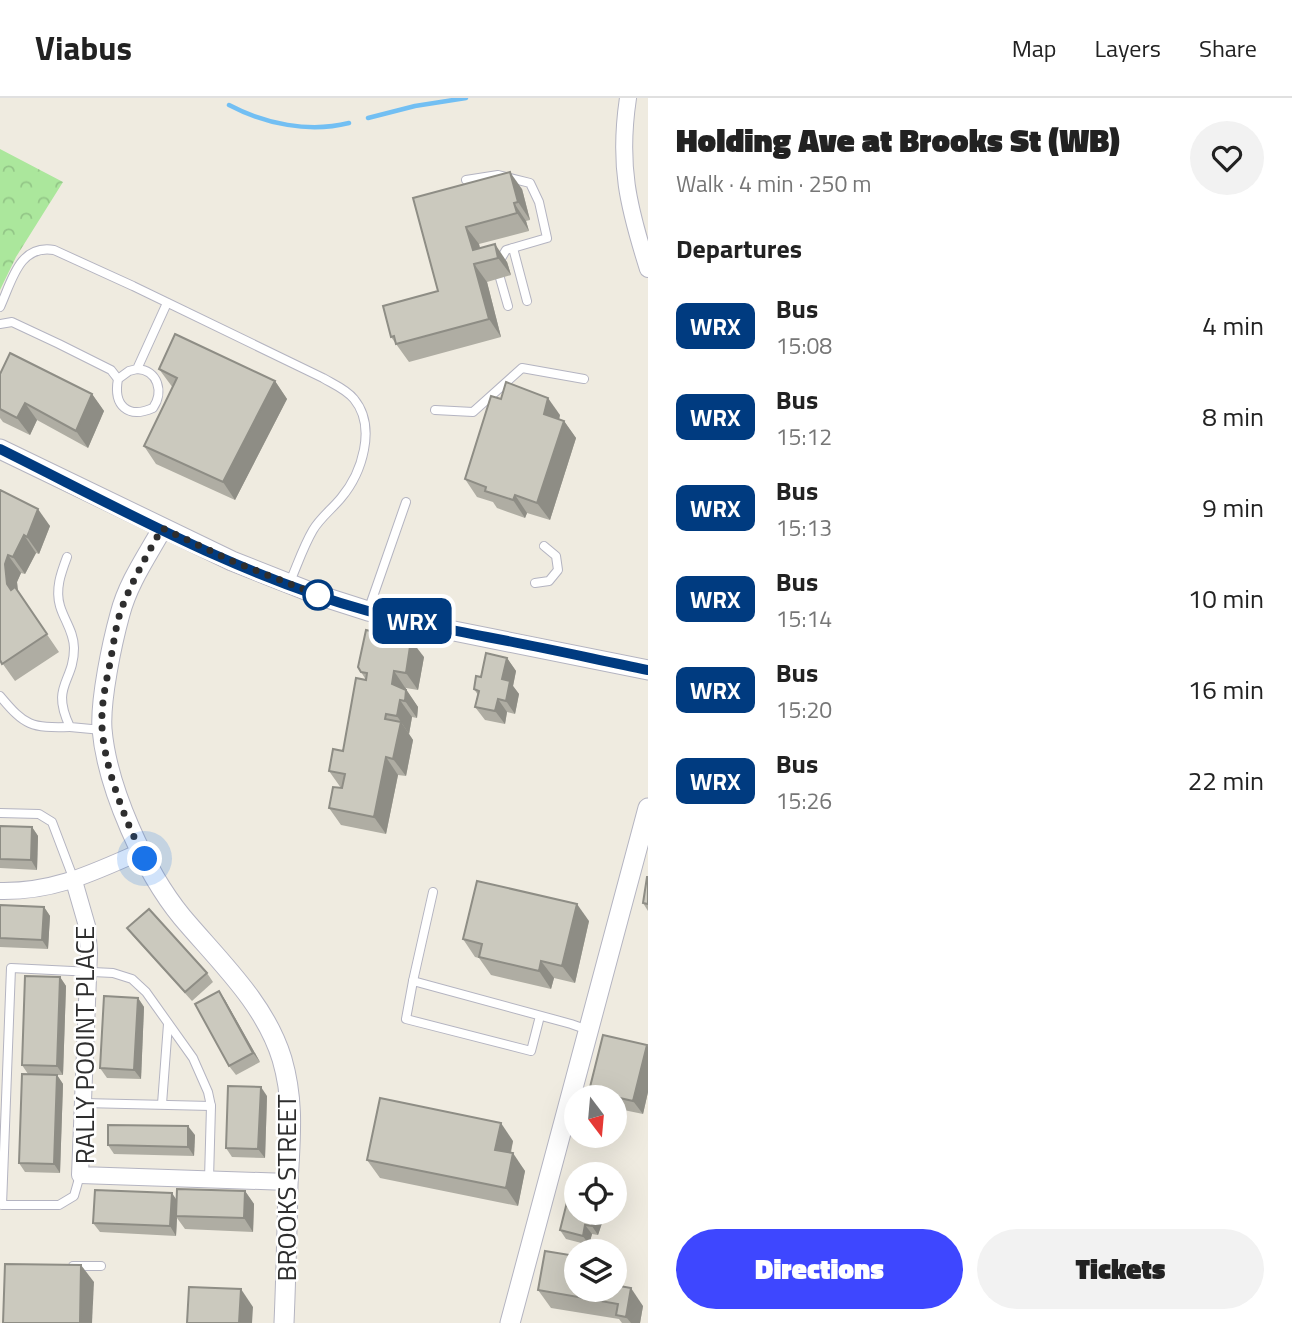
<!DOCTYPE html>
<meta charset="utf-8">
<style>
:root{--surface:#fff;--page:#f2f2f2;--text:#222;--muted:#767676;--line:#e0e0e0;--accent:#3e47ff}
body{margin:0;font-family:"Titillium Web",sans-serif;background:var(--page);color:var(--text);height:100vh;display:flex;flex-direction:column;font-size:26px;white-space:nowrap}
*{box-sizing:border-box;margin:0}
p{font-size:23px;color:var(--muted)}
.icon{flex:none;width:38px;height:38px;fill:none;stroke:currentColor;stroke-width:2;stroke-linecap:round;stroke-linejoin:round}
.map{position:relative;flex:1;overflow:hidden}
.side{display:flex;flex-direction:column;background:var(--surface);width:644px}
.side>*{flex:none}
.badge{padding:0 14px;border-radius:10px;font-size:24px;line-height:46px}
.needle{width:46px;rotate:164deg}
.buttons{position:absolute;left:564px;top:987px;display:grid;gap:14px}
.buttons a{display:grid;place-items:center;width:63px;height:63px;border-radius:50%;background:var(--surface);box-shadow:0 7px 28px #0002;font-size:35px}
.you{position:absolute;width:35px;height:35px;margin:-18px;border:5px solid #fff;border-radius:50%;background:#1a73e8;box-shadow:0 0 0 10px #1a73e833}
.map>.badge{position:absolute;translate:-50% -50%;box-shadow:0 0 0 4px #fff}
h2{padding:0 28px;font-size:26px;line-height:63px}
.round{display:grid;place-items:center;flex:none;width:74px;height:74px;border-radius:37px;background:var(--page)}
.head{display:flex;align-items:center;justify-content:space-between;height:119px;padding:0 28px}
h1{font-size:33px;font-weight:800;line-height:52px}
.cta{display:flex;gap:14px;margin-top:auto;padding:14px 28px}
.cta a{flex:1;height:80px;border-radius:42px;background:var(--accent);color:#fff;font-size:28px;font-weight:800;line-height:80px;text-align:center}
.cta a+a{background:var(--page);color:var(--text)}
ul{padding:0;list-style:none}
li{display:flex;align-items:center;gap:21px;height:91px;padding:0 28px}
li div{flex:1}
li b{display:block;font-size:26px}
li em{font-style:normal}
li .badge{min-width:77px;font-weight:700;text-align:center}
header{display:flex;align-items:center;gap:42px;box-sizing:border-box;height:98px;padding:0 35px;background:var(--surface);border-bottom:2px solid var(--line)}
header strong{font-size:33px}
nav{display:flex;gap:38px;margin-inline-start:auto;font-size:24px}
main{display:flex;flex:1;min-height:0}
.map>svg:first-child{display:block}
.park{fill:url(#park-crowns)}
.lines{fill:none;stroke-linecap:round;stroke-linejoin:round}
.stream{stroke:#72bff3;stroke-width:4.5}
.service-casing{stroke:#b4b4c1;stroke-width:10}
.minor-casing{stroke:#b4b4c1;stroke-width:18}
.tertiary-casing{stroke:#b4b4c1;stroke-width:21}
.service{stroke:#fff;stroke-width:8}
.minor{stroke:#fff;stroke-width:16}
.tertiary{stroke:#fff;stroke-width:19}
.wall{fill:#afada3}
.shaded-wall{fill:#8e8d85}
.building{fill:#cbc9be;stroke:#8e8d85;stroke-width:2}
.line-casing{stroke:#fff;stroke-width:16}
.line{stroke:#003b80;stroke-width:10}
.walk{stroke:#2e2e2e;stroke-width:7;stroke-dasharray:0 12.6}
.stop-dot{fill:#fff;stroke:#003b80;stroke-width:3.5}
.labels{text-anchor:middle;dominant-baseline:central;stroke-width:5;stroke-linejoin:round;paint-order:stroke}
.street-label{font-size:26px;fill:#2e2e2e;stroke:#fff}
</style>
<header>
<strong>Viabus</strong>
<nav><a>Map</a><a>Layers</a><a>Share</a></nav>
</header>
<main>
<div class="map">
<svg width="648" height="1225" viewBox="0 0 648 1225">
<defs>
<pattern id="park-crowns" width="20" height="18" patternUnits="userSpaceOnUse" patternTransform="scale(1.75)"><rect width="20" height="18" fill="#abe79c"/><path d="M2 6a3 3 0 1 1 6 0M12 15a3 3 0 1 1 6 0" fill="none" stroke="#93c687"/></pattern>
</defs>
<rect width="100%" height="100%" fill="#efebe0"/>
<!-- park -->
<path class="park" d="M0,51L63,84L16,159L0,192Z"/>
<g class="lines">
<!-- stream -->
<g class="stream">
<path d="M229,7C265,26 309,35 349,25"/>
<path d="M368,20L415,8L466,0"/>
</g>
<!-- service casing -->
<g class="service-casing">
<g id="service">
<path d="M466,82L498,77L530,85L539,104L547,140L506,152L499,164"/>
<path d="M513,150L527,203"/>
<path d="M500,180L508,208"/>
<path d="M0,209C12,183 19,146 54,152L133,188L323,280C333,286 346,291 354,301C377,329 362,375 341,400C332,411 320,420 313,432C303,449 297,468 289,486"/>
<path d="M0,226L12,224L59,246L111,272L118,281"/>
<path d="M137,271C158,272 164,294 153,310C128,321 113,308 118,281L129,273L137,271L167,205"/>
<path d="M435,312L473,314L522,270L584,281"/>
<path d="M67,459C61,475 55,491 60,508C64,522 74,534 74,550C74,585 50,587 70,629L102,632"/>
<path d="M535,485L549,483L558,472L556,458L544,448"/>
<path d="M368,513L406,404"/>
<path d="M0,598C25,628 31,630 70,629"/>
<path d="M0,715L39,716L52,724L74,782"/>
<path d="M413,883L433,794"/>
<path d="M540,918L531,953L406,921L413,883L571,926L588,932"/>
<path d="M83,1005L211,1008"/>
<path d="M162,1006L168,926"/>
<path d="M80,1077L74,1098L59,1107H2L11,870L113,875L132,881L146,894L193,960L208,994L211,1008L209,1081"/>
<path d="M73,1168H101"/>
</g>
</g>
<!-- minor casing -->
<g class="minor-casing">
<g id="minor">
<path d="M628,0C618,67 628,108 648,171"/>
<path d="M74,783L87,828L89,855L80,1077L288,1084"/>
<path d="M0,793C54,794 92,775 140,754"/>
</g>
</g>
<!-- tertiary casing -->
<g class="tertiary-casing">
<g id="tertiary">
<path d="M0,351L232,463L318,497L368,513L439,530L648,572"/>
<path d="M162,431C147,458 128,485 120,516C112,545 100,602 102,631C107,690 145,774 182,819C219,863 265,905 282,961C295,1006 290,1042 288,1087C287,1133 286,1179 284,1225"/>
<path d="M510,1225L648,710"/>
</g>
</g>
<!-- service -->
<use href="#service" class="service"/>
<!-- minor -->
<use href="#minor" class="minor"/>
<!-- tertiary -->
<use href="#tertiary" class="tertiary"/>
</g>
<!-- wall -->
<g class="wall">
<path d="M522,91L530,122L526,123L529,133L479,146L480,150L507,164L511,177L487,184L501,239L409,264L391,239L438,193L413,100Z"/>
<path d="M159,271L275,283L287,301L235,402L156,366L144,348L173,290Z"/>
<path d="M0,276L92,296L104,313L88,350L37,322L30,337L3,324L0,320Z"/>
<path d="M560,317L559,321L564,323L576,340L550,422L527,415L525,420L497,410L493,404L477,399L465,381Z"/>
<path d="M0,392L50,428L39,456L36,455L25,476L21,475L17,484L18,494L59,554L15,583L0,562Z"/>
<path d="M424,559L418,592L406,590V592L418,609L417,620L412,619L409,636L413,642L406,678L398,677L386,736L341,727L329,710L341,690L329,673L343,653L366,582L358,569Z"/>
<path d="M507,560L516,573L513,588L519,596L515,616L507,614L505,626L485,622L475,609L478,597L474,591L481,579Z"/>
<path d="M0,728L32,729L38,738L37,772L0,770Z"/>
<path d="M648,779V813L643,805Z"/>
<path d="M0,807L44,809L50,818L48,851L0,849Z"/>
<path d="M589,823L575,885L554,880L551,891L491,877L479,860L475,859L463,841Z"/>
<path d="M127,830L207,875L213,884L192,903L134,839Z"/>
<path d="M60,879L66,888L63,977H57L63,986L60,1075L25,1074L19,1065L28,976L22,967Z"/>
<path d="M219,893L225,902L260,964L236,977L229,968Z"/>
<path d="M138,900L144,909L141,981L107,980L100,970Z"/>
<path d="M647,947L648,949V994L643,1016L614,1010V999H594L589,993Z"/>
<path d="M267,998L265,1060L232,1059L226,1050Z"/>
<path d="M195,1037L194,1058L114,1056L108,1047Z"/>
<path d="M513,1043L511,1055L525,1073L518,1108L380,1080L367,1062Z"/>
<path d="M245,1093L254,1106L253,1134L185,1131L177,1120L176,1138L100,1134L93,1125L176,1102Z"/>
<path d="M595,1116L602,1125L598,1137L592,1136L589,1147L566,1141L560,1132Z"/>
<path d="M538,1192H576L643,1208L640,1225H622L619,1221L551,1210Z"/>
</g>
<!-- shaded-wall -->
<g class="shaded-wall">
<path d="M510,74L522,91L530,122L518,104Z"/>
<path d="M514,105L526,123L529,133L517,115Z"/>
<path d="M466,129L479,146L483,164L473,152Z"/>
<path d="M495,146L507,164L511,177L498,160Z"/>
<path d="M474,166L487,184L501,239L489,221Z"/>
<path d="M275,283L287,301L235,402L223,384Z"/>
<path d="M92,296L104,313L88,350L76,333Z"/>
<path d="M548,300L560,317L556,334L544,316Z"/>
<path d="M25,305L37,322L30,337L17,320Z"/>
<path d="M564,323L576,340L550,422L537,405Z"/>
<path d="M515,397L527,415L525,420L513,402Z"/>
<path d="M38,411L50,428L39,456L27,439Z"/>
<path d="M24,437L36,455L25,476L13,459Z"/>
<path d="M8,457L21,475L17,484L18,494L59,554L18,494L19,503L7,486L5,466Z"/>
<path d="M411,542L424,559L418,592L406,575Z"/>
<path d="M507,560L516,573L513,588L519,596L515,616L506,603L502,581Z"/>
<path d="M394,573L418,609L417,620L405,603V596L404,604L392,586Z"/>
<path d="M498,601L507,614L505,626L495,613Z"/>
<path d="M400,602L412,619L409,636L397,618Z"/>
<path d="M401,624L413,642L406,678L393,661Z"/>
<path d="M386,659L398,677L386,736L374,719Z"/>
<path d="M32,729L38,738L37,772L31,762Z"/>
<path d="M577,806L589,823L575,885L562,868Z"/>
<path d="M44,809L50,818L48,851L42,842Z"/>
<path d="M541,863L554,880L551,891L539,873Z"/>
<path d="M60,879L66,888L63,977L57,968Z"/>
<path d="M219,893L225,902L260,964L253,955Z"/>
<path d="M138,900L144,909L141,981L134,972Z"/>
<path d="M647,947L648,949V994L643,1016L633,1003Z"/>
<path d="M57,977L63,986L60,1075L54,1066Z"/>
<path d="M261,989L267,998L265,1060L258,1051Z"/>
<path d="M501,1025L513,1043L507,1069L495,1052Z"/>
<path d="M188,1028L195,1037L194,1058L188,1049Z"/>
<path d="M513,1055L525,1073L518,1108L506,1090Z"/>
<path d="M245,1093L254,1106L253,1134L244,1120Z"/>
<path d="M172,1095L178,1104L176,1118L177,1120L176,1138L170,1128Z"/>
<path d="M588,1115H596L595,1116L602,1125L598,1137L592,1128Z"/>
<path d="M585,1127L592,1136L589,1147L583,1138Z"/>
<path d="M81,1167L94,1184L92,1225H80Z"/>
<path d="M631,1190L643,1208L640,1225H631L626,1219Z"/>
<path d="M241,1191L253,1209L252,1225H239Z"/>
</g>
<!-- building -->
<g class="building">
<path d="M510,74L518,104L514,105L517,115L466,129L473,152L495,146L498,160L474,166L489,221L396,246L394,238L391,239L383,208L438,193L413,100Z"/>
<path d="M175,236L275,283L223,384L144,348L177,280L159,271Z"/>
<path d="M10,255L92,296L76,333L25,305L17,320L0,311V276Z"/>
<path d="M506,284L548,300L544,316L564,323L537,405L515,397L513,402L485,393L486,389L465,381L491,298L501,301Z"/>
<path d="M0,392L38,411L27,439L24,437L13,459L8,457L5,466L7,486L11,492L15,489L47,536L2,566L0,562Z"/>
<path d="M366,532L411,542L406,575L394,573L392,586L406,592L405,603L400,602L397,618L386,616L385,621L401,624L393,661L386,659L374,719L329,710L333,689L342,690L345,676L329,673L333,651L343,653L356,580L366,582L367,575L361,574L358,569Z"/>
<path d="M486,555L507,560L502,581L510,583L506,603L498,601L495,613L475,609L479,593L474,591L476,578L481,579Z"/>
<path d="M0,728L32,729L31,762L0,761Z"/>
<path d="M647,779H648V806L643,805Z"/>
<path d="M477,783L577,806L562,868L541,863L539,873L479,859L482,846L463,841Z"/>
<path d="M0,807L44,809L42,842L0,840Z"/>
<path d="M149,811L207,875L185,894L127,830Z"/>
<path d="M25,878L60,879L57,968L22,967Z"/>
<path d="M219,893L253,955L229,968L195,906Z"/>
<path d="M104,898L138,900L134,972L100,970Z"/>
<path d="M603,937L647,947L633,1003L589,993Z"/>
<path d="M22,976L57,977L54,1066L19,1065Z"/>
<path d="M228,988L261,989L258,1051L226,1050Z"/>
<path d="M380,1000L501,1025L495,1052L513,1055L506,1090L367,1062Z"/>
<path d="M108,1027L188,1028V1049L108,1047Z"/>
<path d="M177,1091L245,1093L244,1120L176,1118Z"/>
<path d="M95,1092L172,1095L170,1128L93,1125Z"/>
<path d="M568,1100L576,1101V1115L595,1116L592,1128L585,1127L583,1138L560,1132Z"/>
<path d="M545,1153L576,1158V1192H614V1187L631,1190L626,1219L616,1217L618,1206L538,1192Z"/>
<path d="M5,1166L81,1167L80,1225H3Z"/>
<path d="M189,1189L241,1191L239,1225H187Z"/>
</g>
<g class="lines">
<!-- line casing -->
<g class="line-casing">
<path id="line" d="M0,351C119,410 239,478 368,513C407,524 447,531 487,539C541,549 594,561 648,572"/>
</g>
<!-- line -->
<use href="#line" class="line"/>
<!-- walk -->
<path class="walk" d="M145,761C126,726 104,668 102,629C101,609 105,589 109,570C113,551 115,530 121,512C132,483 147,457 162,430L232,463L318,497"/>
</g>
<!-- markers -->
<circle class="stop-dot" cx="318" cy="497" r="14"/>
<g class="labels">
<!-- street labels -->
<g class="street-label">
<text transform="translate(84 947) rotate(-90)">RALLY POOINT PLACE</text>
<text transform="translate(286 1090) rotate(-90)">BROOKS STREET</text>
</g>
</g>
</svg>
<div class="buttons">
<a><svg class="needle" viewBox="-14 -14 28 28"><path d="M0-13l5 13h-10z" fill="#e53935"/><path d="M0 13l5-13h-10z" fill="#767676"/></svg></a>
<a><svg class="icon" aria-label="locate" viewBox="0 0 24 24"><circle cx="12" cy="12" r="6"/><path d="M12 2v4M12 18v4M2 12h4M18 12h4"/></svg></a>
<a><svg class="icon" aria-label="layers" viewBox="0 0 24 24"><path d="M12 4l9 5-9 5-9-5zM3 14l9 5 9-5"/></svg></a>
</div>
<div class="you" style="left:145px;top:761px"></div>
<b class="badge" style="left:412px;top:523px;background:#003b80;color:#fff">WRX</b>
</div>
<section class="side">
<div class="head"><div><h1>Holding Ave at Brooks St (WB)</h1><p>Walk · 4 min · 250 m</p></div><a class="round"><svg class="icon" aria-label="heart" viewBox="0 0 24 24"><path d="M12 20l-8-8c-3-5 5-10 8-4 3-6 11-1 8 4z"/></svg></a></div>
<h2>Departures</h2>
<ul>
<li><span class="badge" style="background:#003b80;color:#fff">WRX</span><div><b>Bus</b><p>15:08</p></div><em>4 min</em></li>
<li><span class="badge" style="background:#003b80;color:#fff">WRX</span><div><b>Bus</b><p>15:12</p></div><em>8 min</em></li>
<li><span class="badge" style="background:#003b80;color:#fff">WRX</span><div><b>Bus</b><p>15:13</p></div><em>9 min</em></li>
<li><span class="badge" style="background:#003b80;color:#fff">WRX</span><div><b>Bus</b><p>15:14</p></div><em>10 min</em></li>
<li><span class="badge" style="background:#003b80;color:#fff">WRX</span><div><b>Bus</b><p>15:20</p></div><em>16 min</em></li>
<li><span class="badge" style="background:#003b80;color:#fff">WRX</span><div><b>Bus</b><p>15:26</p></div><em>22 min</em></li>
</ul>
<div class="cta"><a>Directions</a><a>Tickets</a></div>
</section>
</main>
